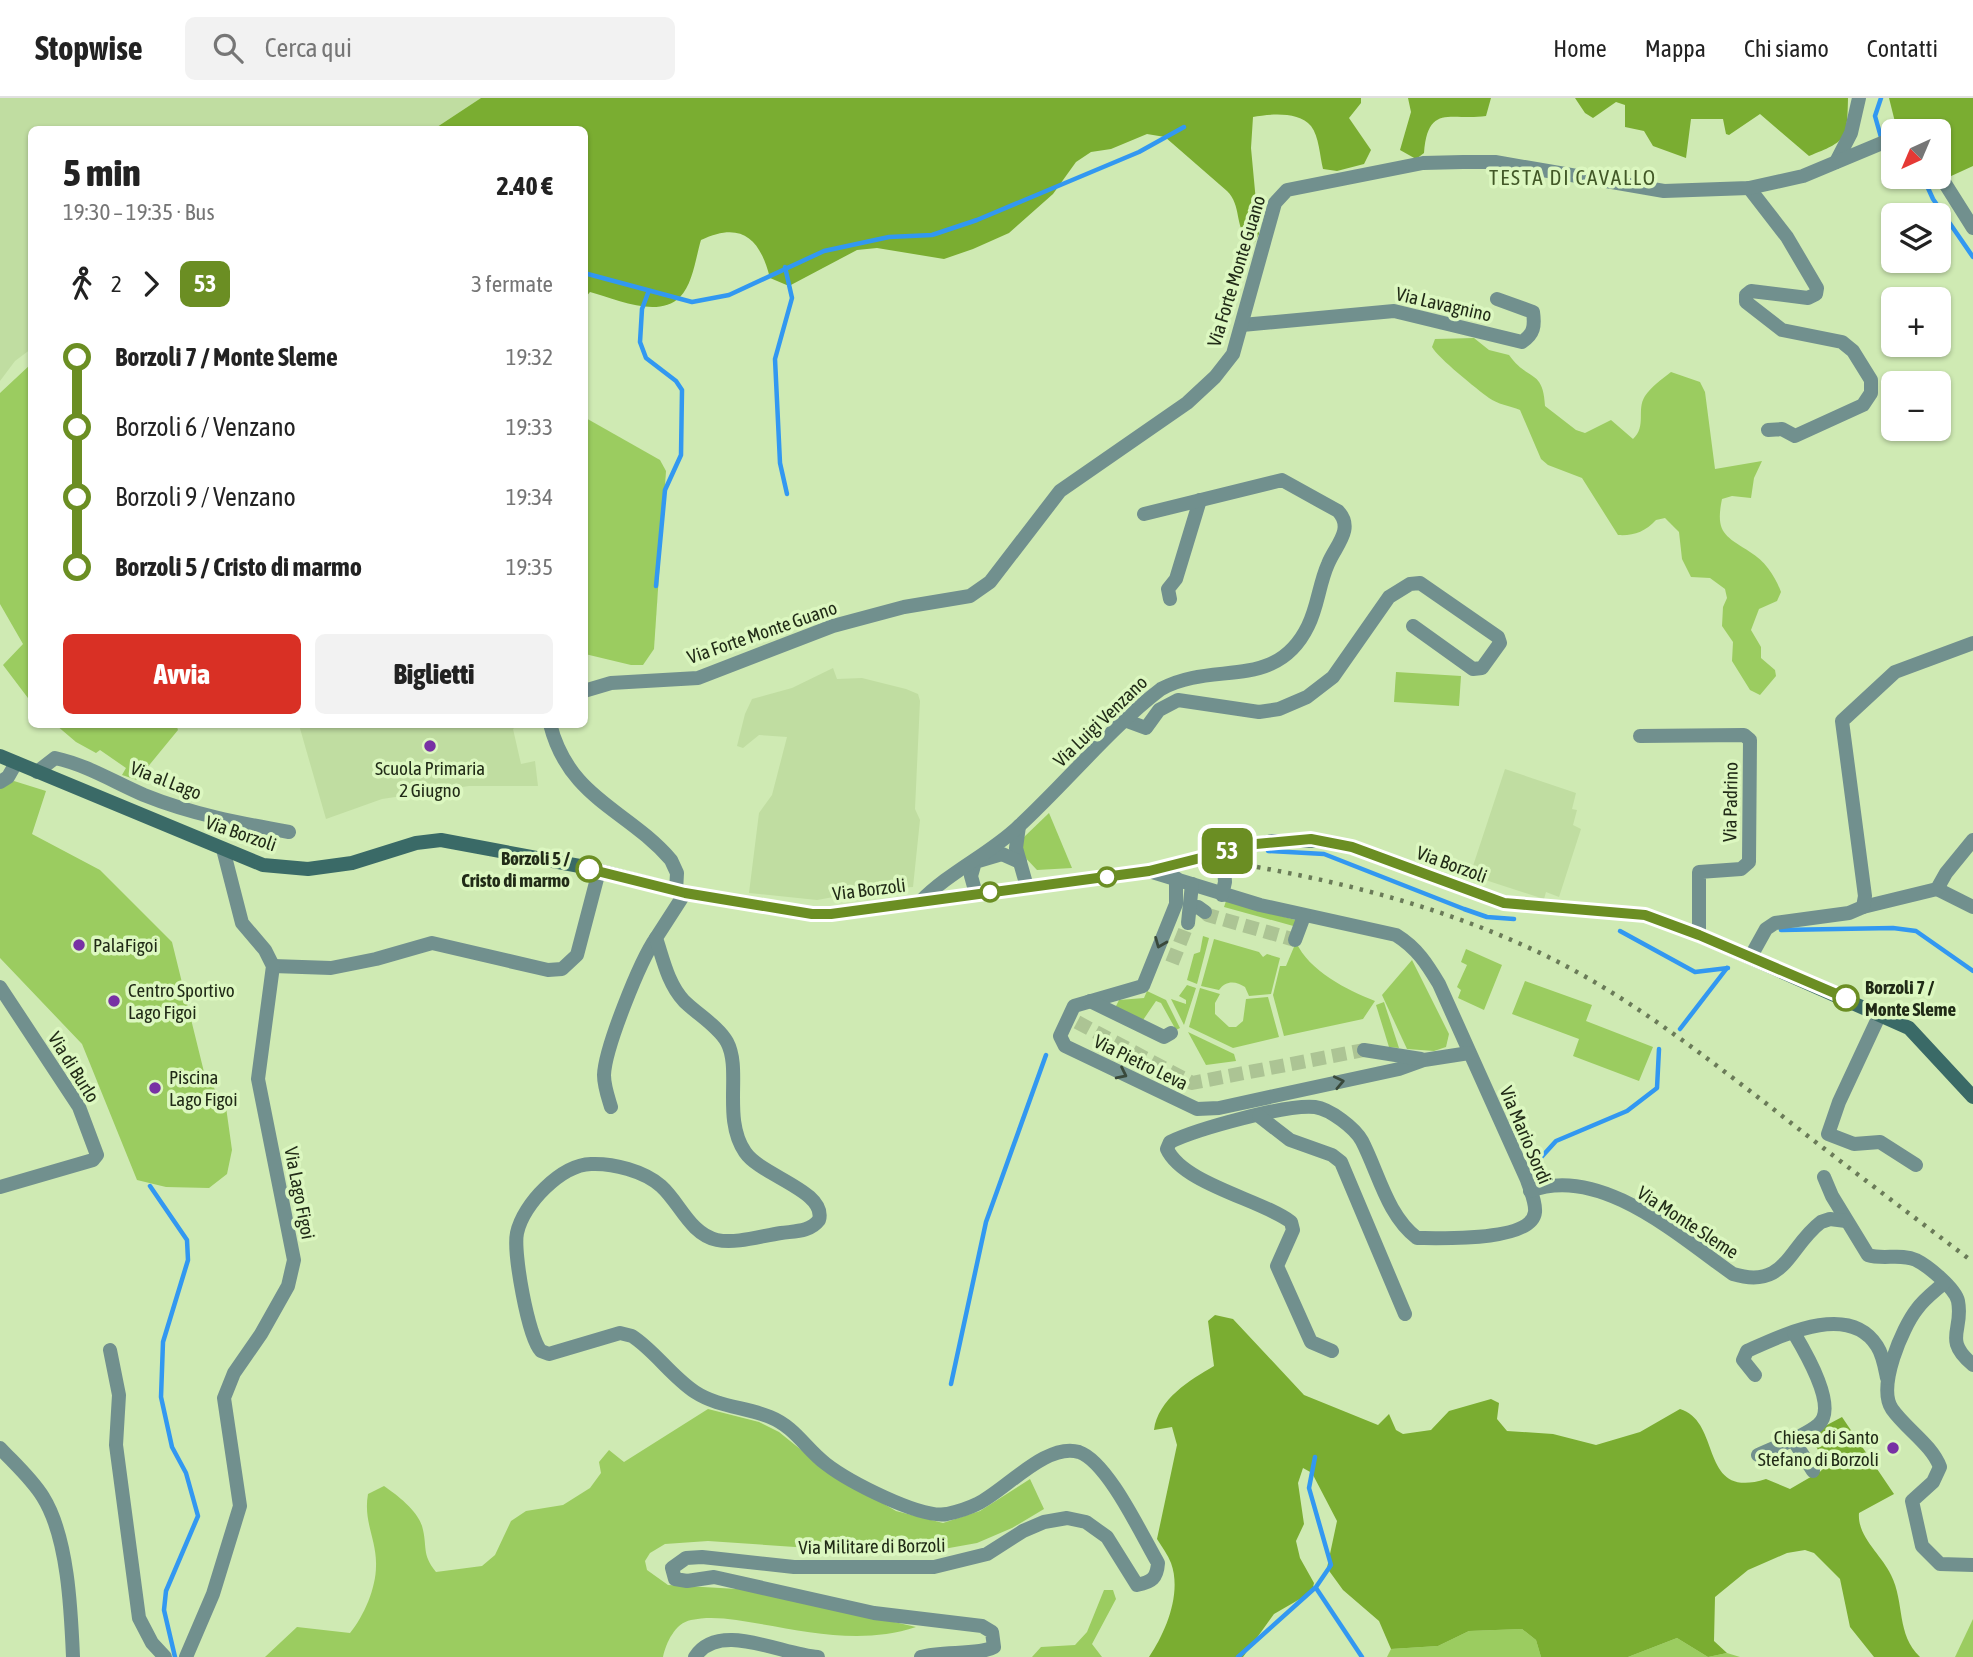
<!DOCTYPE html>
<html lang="it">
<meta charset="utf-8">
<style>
:root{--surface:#fff;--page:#f2f2f2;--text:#222;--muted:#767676;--line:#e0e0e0;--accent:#d93025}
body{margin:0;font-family:"Asap Condensed",sans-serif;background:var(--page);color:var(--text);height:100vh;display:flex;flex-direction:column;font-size:26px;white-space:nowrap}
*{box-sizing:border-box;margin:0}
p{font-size:23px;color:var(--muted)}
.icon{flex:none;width:38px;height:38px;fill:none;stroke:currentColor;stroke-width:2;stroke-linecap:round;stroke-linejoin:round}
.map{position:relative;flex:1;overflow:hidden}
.drawer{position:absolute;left:28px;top:28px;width:560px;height:602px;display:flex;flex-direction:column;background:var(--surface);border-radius:10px;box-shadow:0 2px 5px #0004}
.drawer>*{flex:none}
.badge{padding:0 14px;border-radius:10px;font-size:24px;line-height:46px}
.needle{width:46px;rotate:224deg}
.fabs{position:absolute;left:1881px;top:21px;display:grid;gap:14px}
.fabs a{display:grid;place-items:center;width:70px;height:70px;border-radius:10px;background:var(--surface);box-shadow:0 2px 5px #0004;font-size:35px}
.map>.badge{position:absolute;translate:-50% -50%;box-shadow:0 0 0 4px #fff}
.legs{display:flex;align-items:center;gap:10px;height:77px;padding:0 35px;font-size:23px}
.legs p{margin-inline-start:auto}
.headline{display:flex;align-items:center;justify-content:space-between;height:119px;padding:0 35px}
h1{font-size:38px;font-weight:800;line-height:52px}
.action{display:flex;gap:14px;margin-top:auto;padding:14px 35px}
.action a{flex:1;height:80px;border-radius:10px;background:var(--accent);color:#fff;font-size:28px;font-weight:800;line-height:80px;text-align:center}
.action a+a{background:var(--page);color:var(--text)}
ul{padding:0 35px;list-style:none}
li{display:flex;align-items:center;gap:24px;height:70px;font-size:26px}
li i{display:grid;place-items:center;width:10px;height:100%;margin:0 9px;background:currentColor}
li i::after{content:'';width:18px;height:18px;margin:-9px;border:5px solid;border-radius:50%;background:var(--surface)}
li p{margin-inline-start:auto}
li:first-child i{background:linear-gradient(#0000 50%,currentColor 0)}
li:last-child i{background:linear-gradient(currentColor 50%,#0000 0)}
header{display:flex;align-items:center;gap:42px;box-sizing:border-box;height:98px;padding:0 35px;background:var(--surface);border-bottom:2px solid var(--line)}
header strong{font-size:33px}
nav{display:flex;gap:38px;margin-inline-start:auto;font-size:24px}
.search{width:490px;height:63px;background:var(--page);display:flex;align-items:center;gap:18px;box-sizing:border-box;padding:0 24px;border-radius:10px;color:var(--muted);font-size:26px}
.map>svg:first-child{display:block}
.built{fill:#c0dda1}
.green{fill:#9bcc60}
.forest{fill:#7aad31}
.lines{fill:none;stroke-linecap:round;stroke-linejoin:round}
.stream{stroke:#3298f1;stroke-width:4.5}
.minor-tunnel{stroke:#acc494;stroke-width:14;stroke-dasharray:14 7;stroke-linecap:butt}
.minor{stroke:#71908e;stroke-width:14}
.tertiary{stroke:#71908e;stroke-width:14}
.secondary{stroke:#3a6a67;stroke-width:14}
.rail{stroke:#6a7b58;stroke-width:4.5;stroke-dasharray:3.5 7;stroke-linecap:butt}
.oneway{stroke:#39493b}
.line-1-casing{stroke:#fff;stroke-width:16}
.line-1{stroke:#6b8e23;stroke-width:10}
.poi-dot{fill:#7831a4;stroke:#dcf7c0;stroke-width:2.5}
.stop-1-dot{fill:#fff;stroke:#6b8e23;stroke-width:3.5}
.labels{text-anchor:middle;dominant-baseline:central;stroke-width:7;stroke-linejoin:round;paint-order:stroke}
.street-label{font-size:19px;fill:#212b17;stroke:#dcf7c0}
.poi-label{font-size:19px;fill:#212b17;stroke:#dcf7c0;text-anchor:start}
.stop-label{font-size:19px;font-weight:bold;fill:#212b17;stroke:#dcf7c0;text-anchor:end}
.neighbourhood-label{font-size:21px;letter-spacing:2px;fill:#425827;stroke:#dcf7c0}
</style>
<header>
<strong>Stopwise</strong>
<div class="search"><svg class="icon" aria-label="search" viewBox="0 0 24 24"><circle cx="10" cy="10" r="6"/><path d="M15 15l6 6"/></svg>Cerca qui</div>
<nav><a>Home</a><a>Mappa</a><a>Chi siamo</a><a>Contatti</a></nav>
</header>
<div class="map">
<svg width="1973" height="1559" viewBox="0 0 1973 1559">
<rect width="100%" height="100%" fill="#cfeab3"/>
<!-- built -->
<g class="built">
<path d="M0,0H481L434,31L32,32L31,251L15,263L0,283Z"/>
<path d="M833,570L837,581L862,580L906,591L918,596L920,603L915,711L920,722L913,789L877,791L817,802L749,795L759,715L772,697L787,639L759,637L743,650L737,648L745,616L752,601L792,590Z"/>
<path d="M299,627H518L513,631L521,666L535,663L538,688H469L382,701L326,721Z"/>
<path d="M1505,671L1576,695L1572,711L1577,712L1573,727L1581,731L1559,799L1546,794L1544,801L1470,777Z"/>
</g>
<!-- green -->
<g class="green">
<path d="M1474,240L1489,252L1509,257C1528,284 1543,270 1545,308L1576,332L1585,335L1611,322L1633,341C1647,328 1636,312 1645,298C1651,289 1662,281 1671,274L1700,284L1705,294L1715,371L1762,363L1754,380L1751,400L1732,398L1722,401C1715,435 1725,438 1750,454C1765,463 1775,478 1781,494L1777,503L1759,511L1751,532L1761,549V560L1775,572L1776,578L1760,597L1750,592L1732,563L1733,544L1722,528L1723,509L1727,500L1725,491L1710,480L1691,479L1682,461L1679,434L1665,420L1656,422C1645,434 1633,438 1618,437L1582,380L1548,367L1541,361L1520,312C1510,308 1497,306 1489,300C1477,291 1438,260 1432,249L1435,241Z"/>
<path d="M31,266V604L3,567L23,546L0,506V295Z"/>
<path d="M584,319L660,362L666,373L654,551L643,567H631L585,556Z"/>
<path d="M1396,574L1461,578L1459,608L1394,604Z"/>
<path d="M176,626L178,632L137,682L122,677L126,670L100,652L96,655L76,644L56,627Z"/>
<path d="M14,683L46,693L32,736L100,772L172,844L204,974L226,1009L232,1052L227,1076L209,1090L166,1089L137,1082L82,946L0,860V690Z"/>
<path d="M1049,715L1072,770L1037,772L1021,755L1023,740Z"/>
<path d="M1226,803L1299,823L1297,829L1224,809Z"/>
<path d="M1203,838L1209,840L1197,886L1187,882L1194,856L1200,854Z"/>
<path d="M1214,841L1259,854L1263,859L1267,856L1280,860L1271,896L1249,898L1245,889C1236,883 1226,882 1219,892L1201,888Z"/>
<path d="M1296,844C1309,873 1347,892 1375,903L1363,921L1284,938L1273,897L1280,868H1286Z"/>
<path d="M1466,851L1502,867L1484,912L1458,900L1461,892L1457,889L1467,867L1461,864Z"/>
<path d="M1412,862L1449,936L1446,949L1434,953L1407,951L1382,897Z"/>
<path d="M1525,883L1592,907L1586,923L1653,949L1639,983L1573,958L1579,941L1512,916Z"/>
<path d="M1187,887L1196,890L1184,927L1171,901L1186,906V902L1179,898Z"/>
<path d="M1200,890L1220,896L1215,905V916L1229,929H1236L1243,923L1246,901L1268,899L1279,939L1233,950L1189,929Z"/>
<path d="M1147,893L1166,902L1180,930L1176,932L1161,905L1156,903L1141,925L1114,912L1119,902L1144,900Z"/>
<path d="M1384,904L1399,950L1389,949L1376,907Z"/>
<path d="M1188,934L1234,956L1236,963L1206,967Z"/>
<path d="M708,1311L759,1324L779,1334L826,1372L896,1413L943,1425L980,1413L1030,1381L1044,1411L1012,1430L977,1445L938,1452H839L708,1443L665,1446L650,1455L645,1463L647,1472L668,1487L755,1492L916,1529C864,1546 813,1535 761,1526C738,1522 713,1517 691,1522C675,1525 666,1545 663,1559H265L297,1529L350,1535C364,1518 376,1490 376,1468C377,1442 363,1424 368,1396L384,1388C397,1397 417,1412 422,1428C428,1449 421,1455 436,1474L482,1468L495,1457L511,1423L526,1413L563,1407L590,1390L601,1375L599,1364L609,1352L624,1364Z"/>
<path d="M1104,1492H1113L1116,1501L1092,1546L1102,1559H1032L1041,1549L1075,1547L1087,1534Z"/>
<path d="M1973,1521V1559H1955Z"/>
<path d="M1522,1531L1536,1542L1541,1559H1387L1391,1551L1438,1548L1469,1533Z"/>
<path d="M1677,1540L1708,1559L1727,1555L1740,1559H1628Z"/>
</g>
<!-- forest -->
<g class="forest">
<path d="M481,0H1361V5L1349,20L1371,52L1364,66L1337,73L1323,71C1320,59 1319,38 1311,28C1299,13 1269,16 1253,19L1251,50L1259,136L1255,144L1249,145C1234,127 1242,108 1227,93L1165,39L1147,36L1111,51L1091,54L1076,64L1053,96L1009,135L973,151L944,161L877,150L857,152L789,188L770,180C760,140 741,123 701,142C696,158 693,186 680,199C658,221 616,201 590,194L585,200L584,32L434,31Z"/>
<path d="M1408,0H1491L1486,18C1450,23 1428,5 1424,55L1416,61L1400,52L1411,14Z"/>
<path d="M1575,0H1848C1847,42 1847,43 1809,58L1760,16L1729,37L1726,36L1723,21H1691L1686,60L1653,48L1644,33L1625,29V7L1616,4L1593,20L1585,15Z"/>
<path d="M1889,0H1973V68L1949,79L1939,64V33H1909L1896,28Z"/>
<path d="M1215,1217L1233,1221L1304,1297L1378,1327L1389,1316L1396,1332L1403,1336L1431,1332L1449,1313L1491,1301L1499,1305L1497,1321L1507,1333L1553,1336L1596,1347L1640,1334L1680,1311C1723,1324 1698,1403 1766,1381L1790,1391L1821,1373L1825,1366L1810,1336L1842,1319L1894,1396L1859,1415C1857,1439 1882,1457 1891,1477C1905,1505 1896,1536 1920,1559H1874L1850,1529L1840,1481L1814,1455L1805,1452L1787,1455L1748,1472L1715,1499L1714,1543L1727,1555L1708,1559L1677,1540L1628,1559H1541L1536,1542L1522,1531L1469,1533L1438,1548L1391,1551L1379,1523L1343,1492L1327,1470L1337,1423L1312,1375L1303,1370L1298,1385L1304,1426L1296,1443L1300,1460L1314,1485L1312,1494L1274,1516L1243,1559H1149C1166,1534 1182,1495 1171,1465C1168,1457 1162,1449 1157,1441L1177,1347L1172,1329L1154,1332C1158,1301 1190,1282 1214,1268L1208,1223Z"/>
</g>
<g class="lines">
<!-- stream -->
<g class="stream">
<path d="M1881,0L1875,18L1886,57L1894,60"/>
<path d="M1923,79L1933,101L1973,159"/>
<path d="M785,169L792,200L775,261L780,365L787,396"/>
<path d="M584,175L692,204L729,197L824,153L889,139L932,137L977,122L1139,54L1184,29"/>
<path d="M648,195L642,211L640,244L646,260L676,283L682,292L681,357L665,392L656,488"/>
<path d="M1268,753L1324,756L1464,811L1487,819L1514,821"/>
<path d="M1781,832L1893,830L1916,833L1973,873"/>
<path d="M1620,833L1695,874L1728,870"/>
<path d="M1680,931L1727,870"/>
<path d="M1536,1065L1556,1043L1627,1013L1657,990L1659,951"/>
<path d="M150,1088L187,1142L188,1162L163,1244L161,1299L172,1349L186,1375L198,1418L166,1493L164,1512L175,1559"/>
<path d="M951,1286L986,1124L1046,957"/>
<path d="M1316,1490L1362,1559"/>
<path d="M1238,1559L1316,1489L1331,1467L1309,1390L1315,1359"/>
</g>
<!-- minor-tunnel -->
<g class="minor-tunnel">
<path d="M1205,814L1208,817L1295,842"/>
<path d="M1172,865L1188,825"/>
<path d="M1077,924L1192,985L1364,952"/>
</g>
<!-- minor -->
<g class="minor">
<path d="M1836,64L1851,35L1859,0"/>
<path d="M1939,76L1973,130"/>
<path d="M1749,90L1787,139L1817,190L1816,196L1808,200L1751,193L1746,197V204L1782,232L1842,244L1853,253L1871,282V295L1863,307L1795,338L1782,331L1768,332"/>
<path d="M1242,227L1394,213L1522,244C1534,236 1535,228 1533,214L1497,201"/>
<path d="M1170,501L1168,491L1176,481L1200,402"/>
<path d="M584,593L611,585L698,580L833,528L904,509L970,498L990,484L1060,393L1187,305L1215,279L1233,256L1275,105L1287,92L1423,65L1463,64H1495L1664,93L1749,90L1803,78L1894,40"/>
<path d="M1127,623L1146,630L1159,612L1178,602L1259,614L1279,611L1307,599L1333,579L1389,499L1410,486L1420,485L1498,539L1500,545L1482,570L1473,571L1413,528"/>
<path d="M550,626C569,701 627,711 671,762L677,775L676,793"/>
<path d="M1640,638L1744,637L1750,642L1749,764L1741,771L1699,774V837"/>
<path d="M37,674L55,660C87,667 114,684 144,697C191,716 239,725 289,734"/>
<path d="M0,684L8,679L16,665"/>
<path d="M1019,728L1016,750L1027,789"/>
<path d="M1149,773L1260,807L1396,837C1417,850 1427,866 1439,886L1527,1082C1530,1091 1536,1104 1535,1114C1532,1144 1439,1140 1417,1140C1387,1117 1379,1076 1362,1043C1355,1030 1330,1011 1315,1009C1286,1006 1197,1031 1170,1044L1167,1051C1183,1086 1262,1102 1291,1124L1293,1132L1277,1168L1311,1244L1332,1253"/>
<path d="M1176,780V806L1143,888L1074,908L1060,938L1065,948L1197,1011L1219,1010L1399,971L1424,962L1469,955"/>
<path d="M1937,791L1973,809"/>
<path d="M976,796L971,778L975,764L1002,756L1020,764"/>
<path d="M1222,797L1225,784L1223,754"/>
<path d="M920,804C949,774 988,757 1018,729C1066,685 1110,630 1161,591C1214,562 1276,594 1308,528C1318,508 1319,486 1328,466C1335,448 1355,431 1338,413L1282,382L1144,416"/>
<path d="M1863,809L1937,791L1946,775L1973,742"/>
<path d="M1190,810L1198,809L1205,814"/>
<path d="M1188,825L1192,786"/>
<path d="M1295,842L1304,818"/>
<path d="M1751,858L1766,831L1775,825L1849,815L1863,809L1865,798L1842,623L1895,574L1973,545"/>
<path d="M273,868L331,870L376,861L432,845L548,872L562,871L577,857L599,773"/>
<path d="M0,889L79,1009L97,1057L93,1062L0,1089"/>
<path d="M1090,903L1164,939L1171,935"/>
<path d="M1880,916L1839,1004L1828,1036L1854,1046L1880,1044L1916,1067"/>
<path d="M1364,952L1421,961"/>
<path d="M611,1009C608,999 604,988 604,977C605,950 640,863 656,840"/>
<path d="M1259,1018L1290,1042L1332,1057L1341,1064L1405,1216"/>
<path d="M1824,1079L1832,1098L1868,1157C1883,1162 1901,1155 1916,1162C1928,1168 1955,1190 1958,1203C1964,1233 1942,1241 1973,1267"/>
<path d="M1530,1093C1600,1066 1679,1138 1733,1176C1786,1192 1788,1149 1821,1124L1830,1121L1846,1123"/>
<path d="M1944,1185C1935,1193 1924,1201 1917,1211C1902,1230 1877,1289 1892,1311C1906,1331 1932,1347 1940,1369L1933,1384L1912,1403L1922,1448L1940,1466L1973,1467"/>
<path d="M110,1252L119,1297L116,1347L139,1520L152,1545L165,1559"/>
<path d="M1755,1277L1743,1262L1747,1253C1783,1237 1849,1204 1877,1248C1883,1257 1885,1270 1887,1280"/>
<path d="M1792,1340L1813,1373"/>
<path d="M0,1350C14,1365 32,1381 43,1399C68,1439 71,1512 73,1559"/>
<path d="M1758,1357C1777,1348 1802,1340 1818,1327C1839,1310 1804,1252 1794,1235"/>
<path d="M186,1559L213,1496L240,1408L224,1300L234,1275L261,1236L288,1188L294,1162L258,981L273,868L265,852L242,825L223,751"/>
</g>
<!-- tertiary -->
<g class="tertiary">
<path d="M685,795L656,840C663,861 668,886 684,903C697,916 718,928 727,944C742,972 722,1020 745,1054C761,1078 827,1093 819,1122C810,1134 795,1133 781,1135C761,1138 736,1146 717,1142C690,1136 680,1105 661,1088C644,1073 613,1065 591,1066C561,1067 523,1106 517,1135C513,1154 528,1239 541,1253L549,1256L620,1235L632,1238C655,1253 671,1278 695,1294C718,1309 746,1309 770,1319C795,1329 806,1351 826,1366C848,1383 920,1421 947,1416C956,1414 969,1410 977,1406C1005,1393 1046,1344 1079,1354C1108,1364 1142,1438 1158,1465C1157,1480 1152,1484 1137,1487L1107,1439L1086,1424L1067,1420L1044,1424L1023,1433L987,1456L934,1469H794L702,1459L686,1460L672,1470L675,1481L687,1483L714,1479L874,1515L982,1528L992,1534L994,1549C981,1557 940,1553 921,1559"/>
<path d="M695,1559C719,1522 782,1557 818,1559"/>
</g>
<!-- secondary -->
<path class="secondary" d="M0,658L263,767L308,771L352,765L416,745L441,742L585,769L685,795L812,816H831L1149,773L1272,743H1322L1351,749L1504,805L1645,817L1699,837L1909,930L1973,999"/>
<!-- rail -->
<path class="rail" d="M1257,769C1350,786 1439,809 1525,848C1615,888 1694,950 1772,1010C1838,1062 1906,1113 1973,1164"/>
</g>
<!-- one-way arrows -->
<defs><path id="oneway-chevron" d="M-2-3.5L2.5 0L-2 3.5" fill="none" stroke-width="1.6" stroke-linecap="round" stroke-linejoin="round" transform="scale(1.75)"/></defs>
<g class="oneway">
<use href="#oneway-chevron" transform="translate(1160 845) rotate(112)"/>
<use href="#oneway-chevron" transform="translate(1122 976) rotate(26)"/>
<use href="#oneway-chevron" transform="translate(1339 984) rotate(-12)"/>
</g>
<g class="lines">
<!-- line-1 casing -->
<g class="line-1-casing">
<path id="line-1" d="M589,771L685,795L812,816H831L1149,773L1256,746L1311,741L1352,749L1504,805L1645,817L1699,837L1846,900"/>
</g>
<!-- line-1 -->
<use href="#line-1" class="line-1"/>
</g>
<!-- markers -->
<g class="poi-dot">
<circle cx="430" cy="648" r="7"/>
<circle cx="79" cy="847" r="7"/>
<circle cx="114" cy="903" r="7"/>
<circle cx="155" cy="990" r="7"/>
<circle cx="1893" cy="1350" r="7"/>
</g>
<g class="stop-1-dot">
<circle cx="589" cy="771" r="12"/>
<circle cx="1107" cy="779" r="9"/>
<circle cx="990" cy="794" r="9"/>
<circle cx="1846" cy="900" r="12"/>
</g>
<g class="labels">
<!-- street labels -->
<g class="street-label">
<text transform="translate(1236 173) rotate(-73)">Via Forte Monte Guano</text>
<text transform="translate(1444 206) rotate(13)">Via Lavagnino</text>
<text transform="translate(762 534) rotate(-19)">Via Forte Monte Guano</text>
<text transform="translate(1100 623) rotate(-44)">Via Luigi Venzano</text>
<text transform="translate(166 682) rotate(21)">Via al Lago</text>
<text transform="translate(1730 704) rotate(-89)">Via Padrino</text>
<text transform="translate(241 735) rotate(19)">Via Borzoli</text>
<text transform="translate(1452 766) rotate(20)">Via Borzoli</text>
<text transform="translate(869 791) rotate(-7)">Via Borzoli</text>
<text transform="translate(1141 964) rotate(26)">Via Pietro Leva</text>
<text transform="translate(74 969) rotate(58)">Via di Burlo</text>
<text transform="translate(1526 1037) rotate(67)">Via Mario Sordi</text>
<text transform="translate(300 1095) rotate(79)">Via Lago Figoi</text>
<text transform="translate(1688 1124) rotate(33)">Via Monte Sleme</text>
<text transform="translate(872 1448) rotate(-1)">Via Militare di Borzoli</text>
</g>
<!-- poi labels -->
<g class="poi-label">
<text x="430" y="670" text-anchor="middle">Scuola Primaria<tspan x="430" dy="22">2 Giugno</tspan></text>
<text x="93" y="847">PalaFigoi</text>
<text x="128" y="892">Centro Sportivo<tspan x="128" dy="22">Lago Figoi</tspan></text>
<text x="169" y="979">Piscina<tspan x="169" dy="22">Lago Figoi</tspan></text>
<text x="1879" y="1339" text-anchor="end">Chiesa di Santo<tspan x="1879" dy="22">Stefano di Borzoli</tspan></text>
</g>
<!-- stop labels -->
<g class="stop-label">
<text x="570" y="760">Borzoli 5 /<tspan x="570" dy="22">Cristo di marmo</tspan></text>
<text x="1865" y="889" text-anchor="start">Borzoli 7 /<tspan x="1865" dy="22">Monte Sleme</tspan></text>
</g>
<!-- neighbourhood labels -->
<g class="neighbourhood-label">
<text x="1573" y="79">TESTA DI CAVALLO</text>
</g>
</g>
</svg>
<div class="fabs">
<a><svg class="needle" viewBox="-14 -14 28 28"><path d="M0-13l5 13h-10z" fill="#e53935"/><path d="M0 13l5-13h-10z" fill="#767676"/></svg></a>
<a><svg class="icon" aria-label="layers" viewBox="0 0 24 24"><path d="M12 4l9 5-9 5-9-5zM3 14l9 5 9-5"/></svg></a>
<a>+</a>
<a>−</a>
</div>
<b class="badge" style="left:1227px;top:753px;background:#6b8e23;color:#fff">53</b>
<section class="drawer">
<div class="headline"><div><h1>5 min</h1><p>19:30 – 19:35 · Bus</p></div><b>2.40 €</b></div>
<div class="legs"><svg class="icon" aria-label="walk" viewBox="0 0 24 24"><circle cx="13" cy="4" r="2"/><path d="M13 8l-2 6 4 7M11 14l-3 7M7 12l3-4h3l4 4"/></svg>2<svg class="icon" aria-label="forward" viewBox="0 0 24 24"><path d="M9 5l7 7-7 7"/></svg><b class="badge" style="background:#6b8e23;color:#fff">53</b><p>3 fermate</p></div>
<ul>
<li><i style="color:#6b8e23"></i><b>Borzoli 7 / Monte Sleme</b><p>19:32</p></li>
<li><i style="color:#6b8e23"></i><span>Borzoli 6 / Venzano</span><p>19:33</p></li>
<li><i style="color:#6b8e23"></i><span>Borzoli 9 / Venzano</span><p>19:34</p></li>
<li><i style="color:#6b8e23"></i><b>Borzoli 5 / Cristo di marmo</b><p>19:35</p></li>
</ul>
<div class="action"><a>Avvia</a><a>Biglietti</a></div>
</section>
</div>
